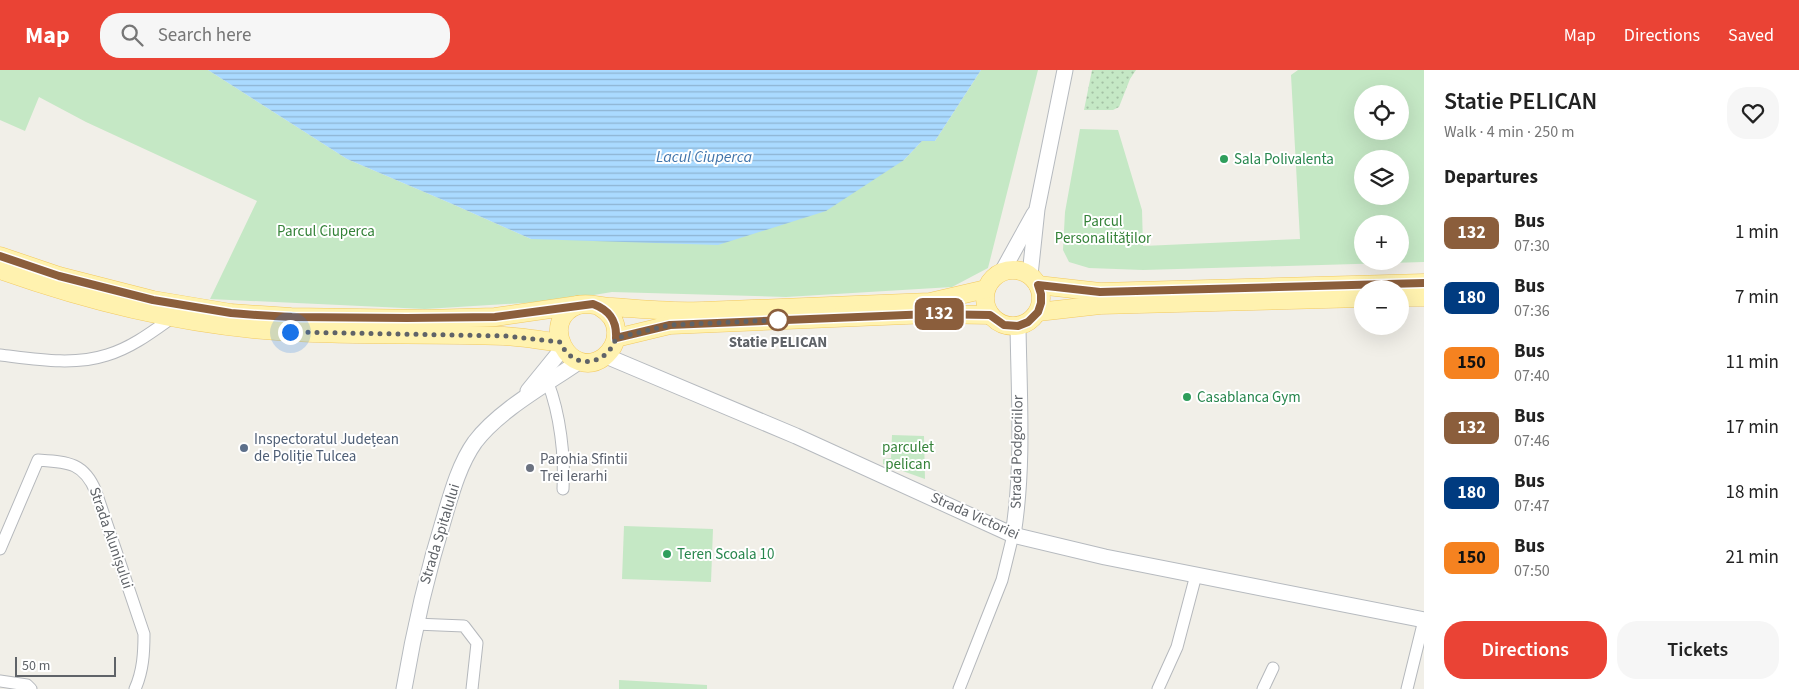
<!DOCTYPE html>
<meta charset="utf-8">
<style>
:root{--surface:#fff;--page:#f6f6f6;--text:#222;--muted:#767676;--accent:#ea4335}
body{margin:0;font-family:"Source Sans 3",sans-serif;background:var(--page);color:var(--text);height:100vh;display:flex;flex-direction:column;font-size:19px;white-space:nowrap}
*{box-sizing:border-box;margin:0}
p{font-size:16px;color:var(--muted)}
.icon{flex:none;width:28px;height:28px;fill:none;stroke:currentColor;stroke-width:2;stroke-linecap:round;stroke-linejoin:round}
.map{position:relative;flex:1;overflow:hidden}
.sheet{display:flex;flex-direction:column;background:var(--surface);width:375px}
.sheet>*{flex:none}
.badge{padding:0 10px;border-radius:8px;font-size:18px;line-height:32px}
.controls{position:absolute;left:1354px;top:15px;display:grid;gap:10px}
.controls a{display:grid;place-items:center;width:55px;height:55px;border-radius:50%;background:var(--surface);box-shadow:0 5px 20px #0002;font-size:25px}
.scale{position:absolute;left:15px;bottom:12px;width:101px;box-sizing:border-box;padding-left:5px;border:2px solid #5f6368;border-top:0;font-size:14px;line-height:18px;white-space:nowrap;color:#5f6368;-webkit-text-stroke:4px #fff;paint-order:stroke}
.you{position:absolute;width:25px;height:25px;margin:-12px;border:4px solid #fff;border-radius:50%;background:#1a73e8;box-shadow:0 0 0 8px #1a73e833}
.map>.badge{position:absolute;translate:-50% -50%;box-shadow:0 0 0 2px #fff}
h2{padding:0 20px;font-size:19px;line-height:45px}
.round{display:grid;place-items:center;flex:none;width:52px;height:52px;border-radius:20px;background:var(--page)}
.summary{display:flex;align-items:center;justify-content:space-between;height:85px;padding:0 20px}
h1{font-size:24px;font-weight:600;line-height:38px}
.primary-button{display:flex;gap:10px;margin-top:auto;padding:10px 20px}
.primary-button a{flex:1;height:58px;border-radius:20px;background:var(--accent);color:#fff;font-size:20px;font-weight:600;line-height:58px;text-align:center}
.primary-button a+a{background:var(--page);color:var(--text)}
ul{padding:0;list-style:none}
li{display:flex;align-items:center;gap:15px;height:65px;padding:0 20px}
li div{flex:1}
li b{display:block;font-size:19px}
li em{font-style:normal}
li .badge{min-width:55px;font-weight:700;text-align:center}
header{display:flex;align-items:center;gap:30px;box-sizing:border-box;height:70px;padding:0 25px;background:var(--accent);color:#fff}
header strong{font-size:24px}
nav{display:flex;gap:28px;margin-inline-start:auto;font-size:18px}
.search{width:350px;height:45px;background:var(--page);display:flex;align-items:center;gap:12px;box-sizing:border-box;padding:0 18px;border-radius:20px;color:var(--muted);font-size:19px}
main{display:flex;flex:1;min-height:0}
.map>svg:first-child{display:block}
.grass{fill:url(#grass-dots)}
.park{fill:#c5e8c5;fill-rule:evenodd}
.water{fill:url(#water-rules)}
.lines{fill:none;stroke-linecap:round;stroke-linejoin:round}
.street-casing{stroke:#b5b8bc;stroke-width:13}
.secondary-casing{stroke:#b6babf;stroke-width:17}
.primary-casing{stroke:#f2c960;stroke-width:19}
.street{stroke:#fff;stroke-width:11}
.secondary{stroke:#fff;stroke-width:15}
.primary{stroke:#fff2af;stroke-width:18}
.line-casing{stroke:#fff;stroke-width:11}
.line{stroke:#8b5e3c;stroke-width:8}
.walk{stroke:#5f6368;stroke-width:5;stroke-dasharray:0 9}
.leisure-dot{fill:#2e9e5b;stroke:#fff;stroke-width:2}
.stop-dot{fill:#fff;stroke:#8b5e3c;stroke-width:2.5}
.service-dot{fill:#5c6f8a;stroke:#fff;stroke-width:2}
.worship-dot{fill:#6b7280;stroke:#fff;stroke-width:2}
.labels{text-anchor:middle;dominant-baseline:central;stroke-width:4;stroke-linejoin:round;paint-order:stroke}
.leisure-label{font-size:15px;fill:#27864d;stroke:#fff;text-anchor:start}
.park-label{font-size:15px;fill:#348238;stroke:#fff}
.stop-label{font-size:15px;font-weight:bold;fill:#5f6368;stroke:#fff}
.service-label{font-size:15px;fill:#4e5e75;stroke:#fff;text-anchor:start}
.street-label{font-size:15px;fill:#5f6368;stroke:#fff}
.worship-label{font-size:15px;fill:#5b616d;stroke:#fff;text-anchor:start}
.water-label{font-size:16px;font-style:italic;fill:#4174aa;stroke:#fff}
</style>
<header>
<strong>Map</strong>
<div class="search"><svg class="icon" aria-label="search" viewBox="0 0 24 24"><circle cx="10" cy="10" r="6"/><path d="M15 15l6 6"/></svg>Search here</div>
<nav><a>Map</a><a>Directions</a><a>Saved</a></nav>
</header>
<main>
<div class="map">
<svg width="1424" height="619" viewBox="0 0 1424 619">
<defs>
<pattern id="grass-dots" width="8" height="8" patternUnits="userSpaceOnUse" patternTransform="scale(1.25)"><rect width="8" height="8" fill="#c5e8c5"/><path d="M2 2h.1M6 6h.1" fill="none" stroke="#a3c0a4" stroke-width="1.8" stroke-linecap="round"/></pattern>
<pattern id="water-rules" width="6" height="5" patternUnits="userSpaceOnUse" patternTransform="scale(1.25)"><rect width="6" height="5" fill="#aadaff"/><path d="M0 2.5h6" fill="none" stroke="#8eb4d2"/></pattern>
</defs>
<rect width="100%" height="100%" fill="#f1efe8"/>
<!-- grass -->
<path class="grass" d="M1092,0H1136L1130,9L1119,37L1113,40H1084Z"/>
<!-- park -->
<g class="park">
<path d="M0,0H208L347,89L450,133L531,169L904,90L922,71H935L981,0H1038L988,198L952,217L786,227L612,222L557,231L425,239L210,229L257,131L86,52L39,27L25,61L0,50Z"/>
<path d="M1298,0H1424V192L1143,200L1089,198L1069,192L1063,180L1065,142L1080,59L1118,60L1142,140L1143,176L1300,169L1291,5ZM1362,24H1400V61H1362ZM1362,89H1400V126H1362ZM1362,154H1400V191H1362Z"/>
<path d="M892,365L924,366L925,409L883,394V389L891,388Z"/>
<path d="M624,456L713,459L711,512L622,509Z"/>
<path d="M619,610L707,615V619H619Z"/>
</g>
<!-- water -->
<path class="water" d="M208,0H981L935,71H922L904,90L826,141L718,175L531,169L450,133L347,89Z"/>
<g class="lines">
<!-- street casing -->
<g class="street-casing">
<g id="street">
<path d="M0,285C34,289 73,296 107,285C131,278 152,262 173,247"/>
<path d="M548,313C560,344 565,386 563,419"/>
<path d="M0,479L38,390C67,392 84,392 96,422L144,564C144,583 143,601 135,619"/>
<path d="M415,554L464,556L477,573L472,619"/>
<path d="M0,611L27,615L31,619"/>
<path d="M959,619L1002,510L1013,465"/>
<path d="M1158,619L1177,577L1196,505"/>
<path d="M1263,619L1273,598"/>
<path d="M1407,619L1424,550"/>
</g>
</g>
<!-- secondary casing -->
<g class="secondary-casing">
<g id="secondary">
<path d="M1002,202L1034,144"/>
<path d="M1030,205L1037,139L1065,0"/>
<path d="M606,286L796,366L1013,465L1105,487L1424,550"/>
<path d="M528,321L563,278"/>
<path d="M1013,465C1024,396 1019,326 1018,256"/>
<path d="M404,619C414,560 427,503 445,445C452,421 460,393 475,372C499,340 547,314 580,291"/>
</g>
</g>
<!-- primary casing -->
<g class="primary-casing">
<g id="primary">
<path d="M0,186L59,206L153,230L231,243L291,247L426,249L495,247L578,235"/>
<circle cx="1013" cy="228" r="28"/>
<path d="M0,200C93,233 192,257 292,262C362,266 433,263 504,266C522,267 541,270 560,273"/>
<path d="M1038,215L1100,222L1424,213"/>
<path d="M1400,227H1424"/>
<path d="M600,237C610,243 617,251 616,264C616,273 611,281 604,287C570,312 537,250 578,235C589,232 601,237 612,237C643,239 673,242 703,241L930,232L986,219"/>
<path d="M1038,242L1100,235L1362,228"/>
<path d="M616,268L670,255L930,244L990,245"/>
</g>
</g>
<!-- street -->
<use href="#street" class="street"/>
<!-- secondary -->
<use href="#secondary" class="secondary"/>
<!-- primary -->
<use href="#primary" class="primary"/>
</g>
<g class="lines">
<!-- line casing -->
<g class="line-casing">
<path id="line" d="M0,186L59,206L153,230L231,243L257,245L292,247L407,248L495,247L593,234C609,240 617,250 616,268L670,255L930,244L990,245L1004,255L1018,256L1028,252L1038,242L1041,233V224L1038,215L1100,222L1424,213"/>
</g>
<!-- line -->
<use href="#line" class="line"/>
<!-- walk -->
<path class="walk" d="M290,262L505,266L560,272C573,301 607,296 616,268L670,255L778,250"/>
</g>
<!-- markers -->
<g class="leisure-dot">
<circle cx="1224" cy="89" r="5"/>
<circle cx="1187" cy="327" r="5"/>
<circle cx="667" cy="484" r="5"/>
</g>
<circle class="stop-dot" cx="778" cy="250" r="10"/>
<circle class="service-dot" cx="244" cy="378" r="5"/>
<circle class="worship-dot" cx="530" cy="398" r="5"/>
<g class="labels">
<!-- leisure labels -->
<g class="leisure-label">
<text x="1234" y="89">Sala Polivalenta</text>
<text x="1197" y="327">Casablanca Gym</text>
<text x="677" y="484">Teren Scoala 10</text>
</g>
<!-- park labels -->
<g class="park-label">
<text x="1103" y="151">Parcul<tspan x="1103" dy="17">Personalităților</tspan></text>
<text x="326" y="161">Parcul Ciuperca</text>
<text x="908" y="377">parculet<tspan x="908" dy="17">pelican</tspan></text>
</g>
<!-- stop labels -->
<g class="stop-label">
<text x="778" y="272">Statie PELICAN</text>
</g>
<!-- service labels -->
<g class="service-label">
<text x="254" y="369">Inspectoratul Județean<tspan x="254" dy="17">de Poliție Tulcea</tspan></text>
</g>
<!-- street labels -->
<g class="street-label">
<text transform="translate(1017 382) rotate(-89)">Strada Podgoriilor</text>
<text transform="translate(975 446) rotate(24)">Strada Victoriei</text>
<text transform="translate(440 464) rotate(-73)">Strada Spitalului</text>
<text transform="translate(111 468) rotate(71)">Strada Alunișului</text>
</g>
<!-- worship labels -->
<g class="worship-label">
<text x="540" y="389">Parohia Sfintii<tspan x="540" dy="17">Trei Ierarhi</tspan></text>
</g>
<!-- water labels -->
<g class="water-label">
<text x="704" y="87">Lacul Ciuperca</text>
</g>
</g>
</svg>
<div class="controls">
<a><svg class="icon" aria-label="locate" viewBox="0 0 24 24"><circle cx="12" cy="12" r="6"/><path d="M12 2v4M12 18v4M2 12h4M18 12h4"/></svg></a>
<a><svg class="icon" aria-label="layers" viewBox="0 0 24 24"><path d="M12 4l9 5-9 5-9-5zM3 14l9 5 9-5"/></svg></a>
<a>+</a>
<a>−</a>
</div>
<div class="scale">50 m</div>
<div class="you" style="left:290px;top:262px"></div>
<b class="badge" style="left:939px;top:244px;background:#8b5e3c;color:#fff">132</b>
</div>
<section class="sheet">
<div class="summary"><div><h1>Statie PELICAN</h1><p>Walk · 4 min · 250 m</p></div><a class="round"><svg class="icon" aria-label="heart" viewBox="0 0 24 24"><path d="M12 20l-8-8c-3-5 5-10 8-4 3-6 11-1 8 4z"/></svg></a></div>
<h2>Departures</h2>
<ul>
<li><span class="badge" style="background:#8b5e3c;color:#fff">132</span><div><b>Bus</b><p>07:30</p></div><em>1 min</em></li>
<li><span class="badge" style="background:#003b80;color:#fff">180</span><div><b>Bus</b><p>07:36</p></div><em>7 min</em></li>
<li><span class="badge" style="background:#f58220;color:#111">150</span><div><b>Bus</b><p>07:40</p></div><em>11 min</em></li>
<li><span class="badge" style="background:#8b5e3c;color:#fff">132</span><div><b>Bus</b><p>07:46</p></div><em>17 min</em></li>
<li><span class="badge" style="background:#003b80;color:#fff">180</span><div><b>Bus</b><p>07:47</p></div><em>18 min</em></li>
<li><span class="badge" style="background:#f58220;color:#111">150</span><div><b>Bus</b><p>07:50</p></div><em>21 min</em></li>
</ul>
<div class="primary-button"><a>Directions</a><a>Tickets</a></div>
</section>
</main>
